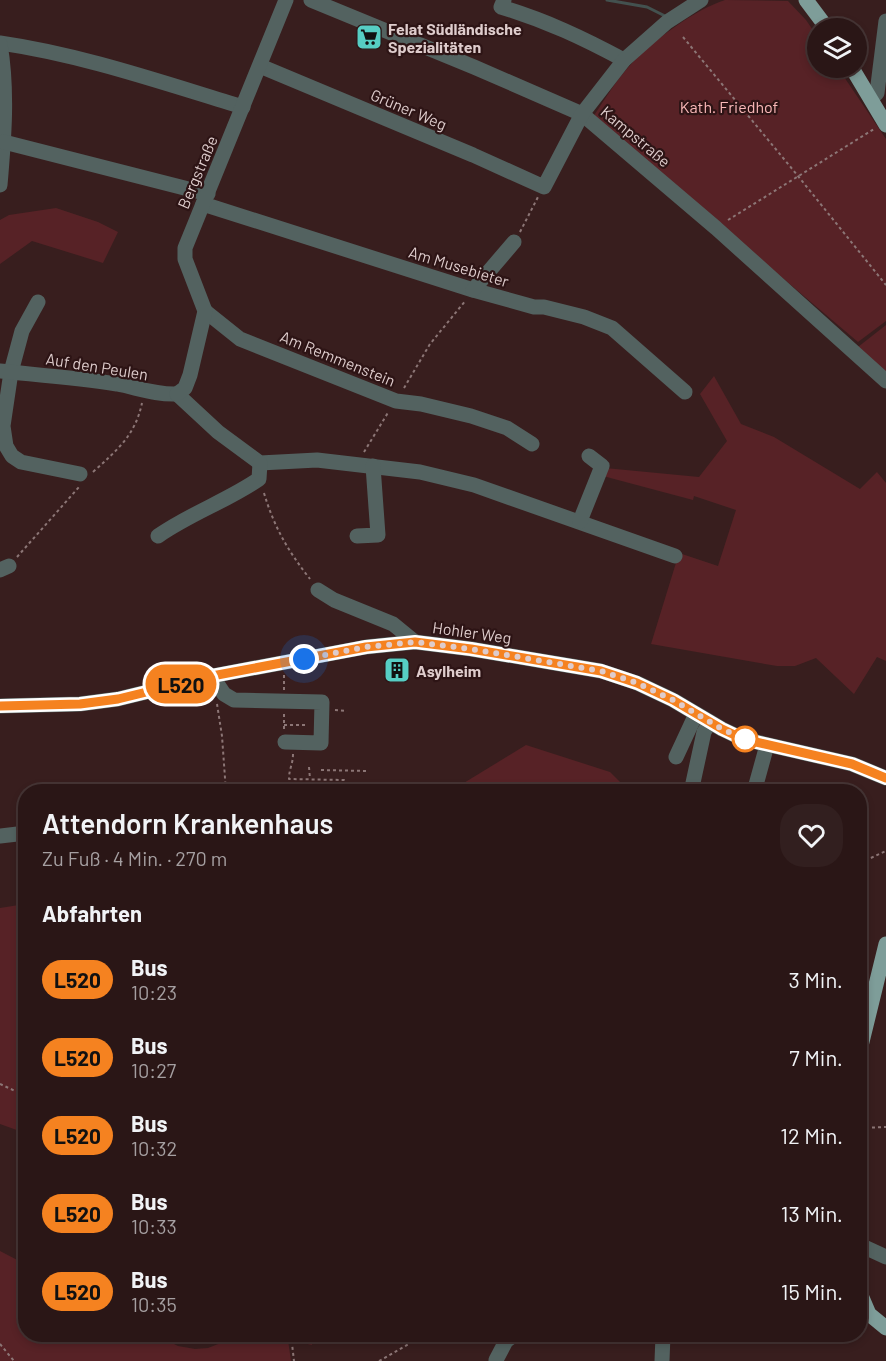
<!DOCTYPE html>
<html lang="de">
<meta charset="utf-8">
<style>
:root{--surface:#2a1616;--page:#321f1f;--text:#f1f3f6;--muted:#a59fa1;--line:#463535}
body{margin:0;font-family:Barlow,sans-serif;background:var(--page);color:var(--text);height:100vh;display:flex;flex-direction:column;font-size:22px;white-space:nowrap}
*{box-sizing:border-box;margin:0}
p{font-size:20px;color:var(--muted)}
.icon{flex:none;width:33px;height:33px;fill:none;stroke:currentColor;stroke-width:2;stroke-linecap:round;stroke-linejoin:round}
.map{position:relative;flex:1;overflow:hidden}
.details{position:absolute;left:18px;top:784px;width:849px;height:558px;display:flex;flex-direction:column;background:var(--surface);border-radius:24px;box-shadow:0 3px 9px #0003,0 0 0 2px var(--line)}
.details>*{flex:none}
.badge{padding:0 12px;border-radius:20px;font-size:21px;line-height:39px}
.buttons{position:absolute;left:807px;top:18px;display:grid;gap:12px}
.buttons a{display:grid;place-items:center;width:60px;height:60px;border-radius:50%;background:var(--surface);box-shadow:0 3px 9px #0003,0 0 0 2px var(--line);font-size:30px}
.you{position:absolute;width:30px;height:30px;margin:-15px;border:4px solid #fff;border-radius:50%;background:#1a73e8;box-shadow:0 0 0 9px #1a73e833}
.map>.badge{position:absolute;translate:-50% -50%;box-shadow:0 0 0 3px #fff}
h2{padding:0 24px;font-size:22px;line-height:54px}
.round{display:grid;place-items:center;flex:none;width:63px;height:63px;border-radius:24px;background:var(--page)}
.head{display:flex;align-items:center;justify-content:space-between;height:102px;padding:0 24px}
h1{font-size:28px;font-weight:600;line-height:45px}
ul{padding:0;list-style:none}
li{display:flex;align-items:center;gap:18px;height:78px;padding:0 24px}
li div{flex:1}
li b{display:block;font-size:22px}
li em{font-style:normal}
li .badge{min-width:66px;font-weight:700;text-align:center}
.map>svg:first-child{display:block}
.green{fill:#572226}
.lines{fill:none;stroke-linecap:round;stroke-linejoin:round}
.stream{stroke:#43514f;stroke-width:3}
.path{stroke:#8c7676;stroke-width:2;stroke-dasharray:3 3;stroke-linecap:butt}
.minor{stroke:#536260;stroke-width:15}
.major{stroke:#7e9d99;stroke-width:15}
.line-casing{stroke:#fff;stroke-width:14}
.line{stroke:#f58220;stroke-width:9}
.walk{stroke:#decccc;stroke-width:6;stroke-dasharray:0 10.8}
.stop-dot{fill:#fff;stroke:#f58220;stroke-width:3}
.labels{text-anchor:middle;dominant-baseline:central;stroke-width:4.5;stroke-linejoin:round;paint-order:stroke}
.poi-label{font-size:16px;font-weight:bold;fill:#decccc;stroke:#2d1415;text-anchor:start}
.park-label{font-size:16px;fill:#f9b8b8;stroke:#2d1415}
.street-label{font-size:16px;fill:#decccc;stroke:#2d1415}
</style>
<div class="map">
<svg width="886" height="1361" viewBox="0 0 886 1361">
<rect width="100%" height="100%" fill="#381e1e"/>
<!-- green -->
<g class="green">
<path d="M725,0L788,1L806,20L817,36L818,68H838L886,139V321L858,342L593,117C605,99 617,79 632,63C652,41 696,9 725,0Z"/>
<path d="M56,208L98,222L118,232L103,263L32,241L0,264V220L9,215Z"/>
<path d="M886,325V372L858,347Z"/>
<path d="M714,376L741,424L774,437L860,489L877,472L886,483V661L877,657L854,694L816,658L795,666H777L651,644L679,553L718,566L736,510L694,496L693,500L603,476L605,468L699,477L727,441L700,394Z"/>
<path d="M526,745L610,772L630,792H461L454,789Z"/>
<path d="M25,904H26L25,1133L0,1124V908Z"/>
<path d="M0,1251L25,1264L26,1335H156L178,1346L195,1349L208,1348L231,1339L271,1335H311L312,1345L288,1340L291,1361H0Z"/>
</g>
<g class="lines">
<!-- stream -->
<path class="stream" d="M607,0L647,7L665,16"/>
<!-- path -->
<g class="path">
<path d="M683,37L798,176L886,285"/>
<path d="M728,220L874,129"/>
<path d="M520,232L538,197"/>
<path d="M404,388L430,344L466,300"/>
<path d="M364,452L389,411"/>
<path d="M93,472C117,450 135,436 142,403"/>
<path d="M264,493C274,527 288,551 310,579"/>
<path d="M17,557L79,487"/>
<path d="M284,690V675"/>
<path d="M217,704L222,736L226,792"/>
<path d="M335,710L347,711"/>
<path d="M284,714V729"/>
<path d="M284,725H308"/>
<path d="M293,754C293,764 289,769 289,779L344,780V789H376L384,792"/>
<path d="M309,767L310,779"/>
<path d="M321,770L367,771"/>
<path d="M860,863L886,851"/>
<path d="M0,1084L26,1096"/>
<path d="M860,1128L886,1127"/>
<path d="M291,1335L294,1361"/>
<path d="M0,1344L14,1361"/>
<path d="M379,1361L416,1340"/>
</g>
<!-- minor -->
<g class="minor">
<path d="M311,0L474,67L582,114L716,228L886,381"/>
<path d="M504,0L501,7C547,21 583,38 624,60"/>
<path d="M0,43C83,55 163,83 243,107"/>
<path d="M0,44C8,90 4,139 0,185"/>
<path d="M260,66L473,155L544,187L582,114L624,60L667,22L701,0"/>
<path d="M871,99L877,93L886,21"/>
<path d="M4,142L208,194"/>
<path d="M203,204L473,290L534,307H544L584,317L612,328L685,392"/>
<path d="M473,290L514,242"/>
<path d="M38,302L22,331L11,372L3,426L6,446L12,456L21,462L80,474"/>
<path d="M205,311L240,339L396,401L421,404L471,416L507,428L532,444"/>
<path d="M0,371C39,375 78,378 117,384C138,388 156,395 177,394"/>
<path d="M177,394L218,432L260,463L317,460L420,472L474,485L675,556"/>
<path d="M177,394L185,388L190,375L205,311L185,259V248L286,0"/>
<path d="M580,521L602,466L589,456"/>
<path d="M158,536C191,513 227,501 259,479L260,463"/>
<path d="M357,536L378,535L373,466"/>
<path d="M0,570L9,566"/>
<path d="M318,590L334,600L393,624L415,642"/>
<path d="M212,676L224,694L234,700L322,702L321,743L285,742"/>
<path d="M0,706L80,704L118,699L212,676L366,647L415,642L471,649L601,671L637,683L673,700L722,729L743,739L852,764L886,778"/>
<path d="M676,757L696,714"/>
<path d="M691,792L704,732L710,722"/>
<path d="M754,792L767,745"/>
<path d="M0,836L26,833"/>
<path d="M860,1245L886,1257"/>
<path d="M496,1360L506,1341L514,1335"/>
<path d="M662,1361L663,1335"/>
</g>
<!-- major -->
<g class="major">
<path d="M806,0L827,28"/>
<path d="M852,68L886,125"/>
<path d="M860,1050L886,944"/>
<path d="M860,1293L869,1314L886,1328"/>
</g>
</g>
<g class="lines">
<!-- line casing -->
<g class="line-casing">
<path id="line" d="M0,706L80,704L118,699L212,676L366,647L415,642L471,649L601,671L637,683L673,700L722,729L743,739L852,764L886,778"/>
</g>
<!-- line -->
<use href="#line" class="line"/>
<!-- walk -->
<path class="walk" d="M304,659L366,647L415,642L471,649L601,671L637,683L673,700L722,729L745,739"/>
</g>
<!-- icons -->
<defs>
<g id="supermarket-square" transform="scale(1.35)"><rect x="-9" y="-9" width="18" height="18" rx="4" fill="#56cec4" stroke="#2d1415"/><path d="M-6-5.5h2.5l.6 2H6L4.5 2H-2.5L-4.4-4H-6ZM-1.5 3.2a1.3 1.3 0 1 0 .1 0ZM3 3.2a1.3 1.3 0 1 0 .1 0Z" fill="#111"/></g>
<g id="building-square" transform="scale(1.35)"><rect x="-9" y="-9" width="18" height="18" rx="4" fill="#56cec4" stroke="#2d1415"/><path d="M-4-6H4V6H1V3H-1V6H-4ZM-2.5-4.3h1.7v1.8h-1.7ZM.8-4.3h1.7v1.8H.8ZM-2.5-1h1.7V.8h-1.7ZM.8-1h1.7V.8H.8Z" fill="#111"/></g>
</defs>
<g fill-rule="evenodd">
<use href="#supermarket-square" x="369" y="37"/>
<use href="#building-square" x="397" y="670"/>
</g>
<!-- markers -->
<circle class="stop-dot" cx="745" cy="739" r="12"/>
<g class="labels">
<!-- poi labels -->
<g class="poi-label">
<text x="388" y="28">Felat Südländische<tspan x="388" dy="18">Spezialitäten</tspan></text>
<text x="416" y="670">Asylheim</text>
</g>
<!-- park labels -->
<g class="park-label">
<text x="729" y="106">Kath. Friedhof</text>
</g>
<!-- street labels -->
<g class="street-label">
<text transform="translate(409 109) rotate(23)">Grüner Weg</text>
<text transform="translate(636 136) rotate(40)">Kampstraße</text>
<text transform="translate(197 172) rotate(-67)">Bergstraße</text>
<text transform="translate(459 266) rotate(17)">Am Musebieter</text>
<text transform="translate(338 358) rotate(22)">Am Remmenstein</text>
<text transform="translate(97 366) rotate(9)">Auf den Peulen</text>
<text transform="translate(472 632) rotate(8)">Hohler Weg</text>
</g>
</g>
</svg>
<div class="buttons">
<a><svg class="icon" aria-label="layers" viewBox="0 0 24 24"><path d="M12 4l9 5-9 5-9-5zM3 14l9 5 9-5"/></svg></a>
</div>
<div class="you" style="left:304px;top:659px"></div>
<b class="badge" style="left:181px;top:684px;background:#f58220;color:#111">L520</b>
<section class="details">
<div class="head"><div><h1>Attendorn Krankenhaus</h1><p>Zu Fuß · 4 Min. · 270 m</p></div><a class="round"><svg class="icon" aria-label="heart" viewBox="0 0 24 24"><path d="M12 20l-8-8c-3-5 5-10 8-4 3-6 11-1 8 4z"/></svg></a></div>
<h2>Abfahrten</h2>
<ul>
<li><span class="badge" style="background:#f58220;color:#111">L520</span><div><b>Bus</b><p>10:23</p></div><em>3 Min.</em></li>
<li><span class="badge" style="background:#f58220;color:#111">L520</span><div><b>Bus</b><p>10:27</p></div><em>7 Min.</em></li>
<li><span class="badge" style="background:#f58220;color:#111">L520</span><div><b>Bus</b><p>10:32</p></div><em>12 Min.</em></li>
<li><span class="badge" style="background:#f58220;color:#111">L520</span><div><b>Bus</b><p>10:33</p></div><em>13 Min.</em></li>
<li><span class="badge" style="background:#f58220;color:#111">L520</span><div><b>Bus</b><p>10:35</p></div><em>15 Min.</em></li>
</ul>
</section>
</div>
